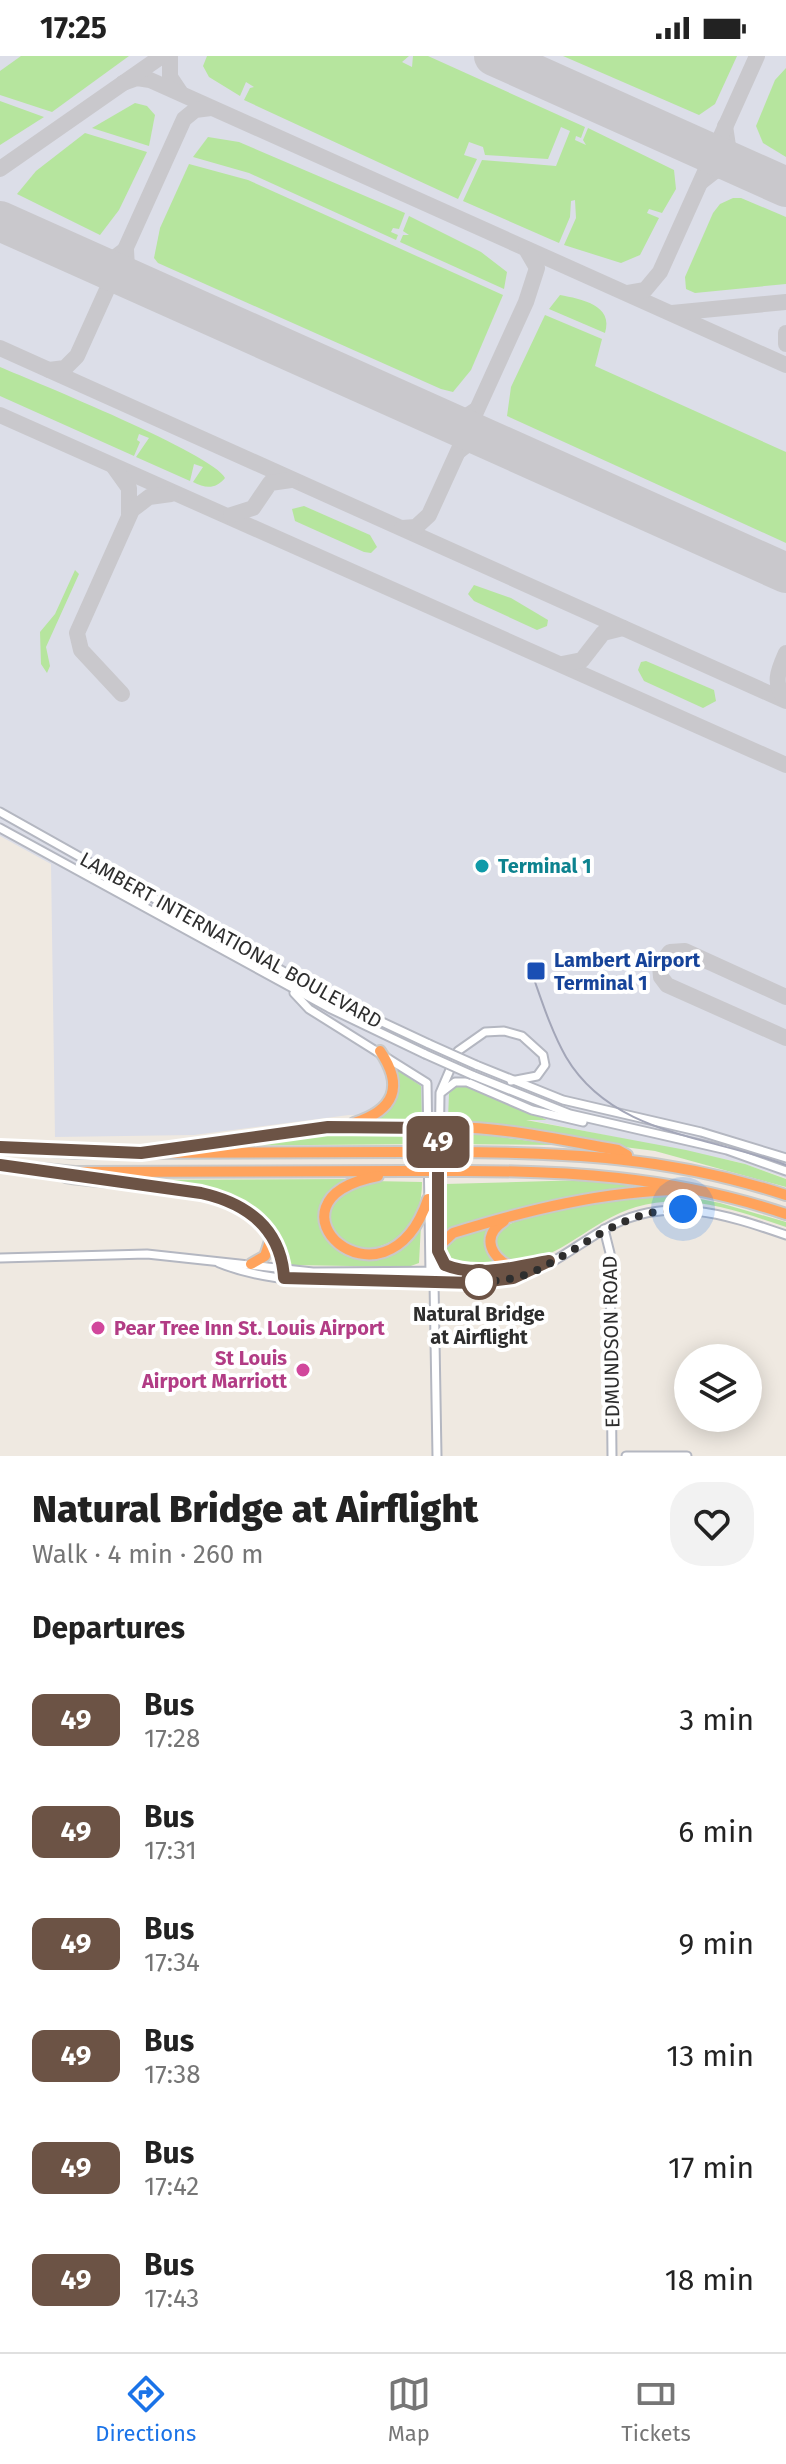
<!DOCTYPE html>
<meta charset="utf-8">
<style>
:root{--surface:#fff;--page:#f2f2f2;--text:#222;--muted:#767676;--line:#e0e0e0;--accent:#1a73e8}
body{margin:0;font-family:"Fira Sans",sans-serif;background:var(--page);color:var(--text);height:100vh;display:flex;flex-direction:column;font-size:30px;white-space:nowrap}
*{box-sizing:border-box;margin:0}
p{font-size:26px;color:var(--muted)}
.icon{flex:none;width:44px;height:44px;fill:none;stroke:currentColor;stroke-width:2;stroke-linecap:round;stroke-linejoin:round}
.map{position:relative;height:1400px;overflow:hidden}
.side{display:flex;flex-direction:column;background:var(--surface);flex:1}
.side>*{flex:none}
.badge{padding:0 16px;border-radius:12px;font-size:28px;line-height:52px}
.controls{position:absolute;left:674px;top:1288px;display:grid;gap:16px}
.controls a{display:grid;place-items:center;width:88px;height:88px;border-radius:50%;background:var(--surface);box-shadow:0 4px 20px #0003;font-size:40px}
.you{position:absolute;width:40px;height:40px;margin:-20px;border:6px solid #fff;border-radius:50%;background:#1a73e8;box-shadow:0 0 0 12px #1a73e833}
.map>.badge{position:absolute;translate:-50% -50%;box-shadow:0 0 0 4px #fff}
h2{padding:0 32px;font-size:30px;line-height:72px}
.round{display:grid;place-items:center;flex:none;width:84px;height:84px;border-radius:32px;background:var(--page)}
.overview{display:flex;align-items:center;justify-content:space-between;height:136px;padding:0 32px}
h1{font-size:38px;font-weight:800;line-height:60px}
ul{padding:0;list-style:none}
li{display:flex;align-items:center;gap:24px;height:112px;padding:0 32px}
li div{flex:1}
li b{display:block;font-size:30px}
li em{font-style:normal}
li .badge{min-width:88px;font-weight:700;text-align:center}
.status{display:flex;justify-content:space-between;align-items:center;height:56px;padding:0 40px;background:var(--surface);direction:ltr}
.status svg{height:22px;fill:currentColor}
.menu{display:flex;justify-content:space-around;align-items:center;height:112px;border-top:2px solid var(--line);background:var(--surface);font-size:22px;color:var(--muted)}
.menu a{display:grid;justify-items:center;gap:4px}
.menu .selected{color:var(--accent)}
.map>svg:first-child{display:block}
.airport{fill:#dcdee8}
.green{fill:#b6e59e}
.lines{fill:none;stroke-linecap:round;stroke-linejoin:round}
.taxiway{stroke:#c9c8cc;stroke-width:16}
.runway{stroke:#c9c8cc;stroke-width:40}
.minor-casing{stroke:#b4b7c1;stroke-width:11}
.highway-casing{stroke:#c9c9c9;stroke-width:14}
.minor{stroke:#fff;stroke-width:7}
.highway{stroke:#ffa35c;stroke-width:10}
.tram{stroke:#a3a6b8;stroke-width:2}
.minor-bridge-casing{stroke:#b4b7c1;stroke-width:11;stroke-linecap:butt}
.highway-bridge-casing{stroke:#c9c9c9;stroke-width:14;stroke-linecap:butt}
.minor-bridge{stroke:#fff;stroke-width:7}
.highway-bridge{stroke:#ffa35c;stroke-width:10}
.line-casing{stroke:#fff;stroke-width:18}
.line{stroke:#6c5345;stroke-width:12}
.walk{stroke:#2e2e2e;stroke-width:8;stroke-dasharray:0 14.4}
.culture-dot{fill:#0f9aa8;stroke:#fff;stroke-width:3}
.transit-dot{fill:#1a4fb4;stroke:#fff;stroke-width:3}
.stop-dot{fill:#fff;stroke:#6c5345;stroke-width:4}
.hotel-dot{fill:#d1479c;stroke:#fff;stroke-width:3}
.labels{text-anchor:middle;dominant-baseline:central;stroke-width:8;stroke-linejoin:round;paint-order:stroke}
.culture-label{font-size:20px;font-weight:bold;fill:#0d838f;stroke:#fff;text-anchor:start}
.street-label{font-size:20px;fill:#2e2e2e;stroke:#fff}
.transit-label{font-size:20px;font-weight:bold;fill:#164399;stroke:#fff;text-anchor:start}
.stop-label{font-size:20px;font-weight:bold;fill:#2e2e2e;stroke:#fff}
.hotel-label{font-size:20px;font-weight:bold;fill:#b23c85;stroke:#fff;text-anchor:start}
</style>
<div class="status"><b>17:25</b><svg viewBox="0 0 49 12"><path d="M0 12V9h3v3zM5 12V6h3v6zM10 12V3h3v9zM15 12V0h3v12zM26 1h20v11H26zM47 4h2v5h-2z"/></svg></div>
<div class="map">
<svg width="786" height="1400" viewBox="0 0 786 1400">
<rect width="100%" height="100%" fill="#efe9e1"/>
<!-- airport -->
<path class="airport" d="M0,0H786V1122L738,1106L520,1062L349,1059L194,1079L55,1081L51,808L0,780Z"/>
<!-- green -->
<g class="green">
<path d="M21,0H129L52,56L0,39V15Z"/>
<path d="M207,0H409L402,6L412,11L413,0H428L585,71L581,82L576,80L575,84L586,89L583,84L588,72L674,114L676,133L662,157L649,153L647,157L659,162L640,199L621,207L564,189L576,162L575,144L571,145L570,161L559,187L463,145L482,104L556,110L570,75L561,71L548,103L485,99L483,91L469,86L464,99L477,103L458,143L244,44L250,32L254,31L246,26L240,40L209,21L203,10Z"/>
<path d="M563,0H737L715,48L699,59Z"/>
<path d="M786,12V101L763,87L756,70L775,24Z"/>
<path d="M0,45L44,61L0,89Z"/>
<path d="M135,47L147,50L155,59L149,90L92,72Z"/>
<path d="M85,77L147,96L119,154L100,179L17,138L36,115Z"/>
<path d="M208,81L239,86L405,157L399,173L393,172L391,176L398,179L396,184L249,117L193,101Z"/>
<path d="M189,108L248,124L503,239L471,314L453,336L441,333L158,207L154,202L160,172Z"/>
<path d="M733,142H741L786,161V228L695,237L686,233L685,221L713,157L720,148Z"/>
<path d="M409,160L481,196L507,216L504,233L400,186L403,179H409L403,175Z"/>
<path d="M560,239C581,243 614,249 605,277L549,253Z"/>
<path d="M545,259L602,283L595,310L786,396V487L507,360L511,331Z"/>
<path d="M0,311C35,326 214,398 225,422C215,434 205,432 193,426L203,411L194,408L190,425L136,401L149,382L139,378L137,384L140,386L134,400L0,340Z"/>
<path d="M304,450L370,479L377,491L371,497L364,496L295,465L292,453Z"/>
<path d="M75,514L79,518L46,591L50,610L47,617L41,608L40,576L55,558Z"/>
<path d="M474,529L511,542L548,564L547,570L537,574L474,545L468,538Z"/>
<path d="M646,605L714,634L716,645L703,652L644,625L638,614L641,606Z"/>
<path d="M396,1013L421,1030L422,1064L417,1067L368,1065C383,1056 402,1030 396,1013Z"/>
<path d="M464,1028L547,1064H526L686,1094L745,1108L786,1123V1131L655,1095L455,1069L448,1063L449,1038L454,1030Z"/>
<path d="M319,1075H415L422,1078V1088L204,1090Z"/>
<path d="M457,1075L559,1089L444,1088L445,1078Z"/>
<path d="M350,1123C342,1128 332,1133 326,1143C312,1169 335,1210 367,1201C375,1199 383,1193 390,1190C402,1184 412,1180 421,1169L419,1207L408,1211L292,1209L287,1207C264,1127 197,1132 127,1124Z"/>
<path d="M585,1124L643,1131L444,1178L445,1128Z"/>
<path d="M372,1125L422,1126C422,1167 400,1190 359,1195L331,1177L330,1152L343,1134Z"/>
<path d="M676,1138L720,1147L786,1166V1171C738,1155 688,1136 636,1151C587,1165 550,1216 503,1204L493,1184C505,1150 641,1141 676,1138Z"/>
<path d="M491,1171L486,1191L497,1209L455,1210L447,1205L445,1191L456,1180Z"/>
</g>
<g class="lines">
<!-- taxiway -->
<g class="taxiway">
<path d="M170,0V21L180,36"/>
<path d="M123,27L137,22L150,24L786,309"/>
<path d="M725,70L728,90L742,111"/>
<path d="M0,113L162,0"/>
<path d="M701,126L715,115L742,111"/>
<path d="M0,162L9,169"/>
<path d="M126,194L127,212L139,227"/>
<path d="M88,204L109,206L125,194"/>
<path d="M628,237L645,234L660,216L757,0"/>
<path d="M672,257L786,246"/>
<path d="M786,277V288"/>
<path d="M0,292L786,645"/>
<path d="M49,314L65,312L77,300L184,63L195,54L211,52"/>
<path d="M0,359L786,709"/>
<path d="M442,363L461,364L476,354"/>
<path d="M459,395L472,385L494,386"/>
<path d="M114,411L129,432V458"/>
<path d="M231,459L253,452L270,427L291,424"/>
<path d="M402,472L416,471L429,459L526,246L537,212L526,193"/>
<path d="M786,597C778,615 772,628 786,644"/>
<path d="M562,608L582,604L603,577L623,572"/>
<path d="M122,638L81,594L77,577L132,454L149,441L171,438"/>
<path d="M786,941L685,895L670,896L660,909L661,921L667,929L786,982"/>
</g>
<!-- runway -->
<g class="runway">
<path d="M494,0L786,131"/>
<path d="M0,165L786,517"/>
</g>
<!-- minor casing -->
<g class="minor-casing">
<g id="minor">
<path d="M0,756L331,942L429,988"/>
<path d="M0,772L329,952L425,998"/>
<path d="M294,937L309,953L427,1027L430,1217"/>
<path d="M476,1009L563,1044L701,1076L786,1102"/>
<path d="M472,1019L570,1058L727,1094L786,1115"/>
<path d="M442,1036L455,1026H467L532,1054L583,1066"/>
<path d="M604,1173L610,1197L612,1400"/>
<path d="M0,1202L147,1198L313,1216L461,1215L544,1206"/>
<path d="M219,1207C278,1231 348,1225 411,1225C450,1225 488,1230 526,1218C553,1209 580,1187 605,1173C665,1138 725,1158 786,1179"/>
<path d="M437,1400L434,1226L438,1191L440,1037L458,995L485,976L504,975L522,980L543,999L545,1009L537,1020L511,1025"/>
<path d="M626,1400H687"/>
</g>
</g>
<!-- highway casing -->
<g class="highway-casing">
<g id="highway">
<path d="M354,1067C395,1054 404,1030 380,995"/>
<path d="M431,1076C460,1061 581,1088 618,1094L627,1099"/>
<path d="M0,1091L76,1097L404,1096"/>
<path d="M170,1092L328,1071L427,1072L438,1080"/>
<path d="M446,1096C566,1096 671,1101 786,1139"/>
<path d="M0,1109L75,1116L405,1115"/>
<path d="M446,1115C563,1114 674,1120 786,1158"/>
<path d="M378,1120C250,1144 385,1269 428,1143"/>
<path d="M66,1121C140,1134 279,1117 284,1222"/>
<path d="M504,1165C479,1181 492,1204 515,1212"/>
<path d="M438,1191L453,1177C527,1154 604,1135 681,1134"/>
<path d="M251,1208L265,1200L271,1182"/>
</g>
</g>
<!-- minor -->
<use href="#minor" class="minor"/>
<!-- highway -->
<use href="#highway" class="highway"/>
<!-- tram -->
<path class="tram" d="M529,909C540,939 550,973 566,1001C612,1079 709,1080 786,1109"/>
<!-- minor-bridge casing -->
<g class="minor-bridge-casing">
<g id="minor-bridge">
<path d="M429,988L476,1009"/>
<path d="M425,998L472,1019"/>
</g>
</g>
<!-- highway-bridge casing -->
<g class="highway-bridge-casing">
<g id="highway-bridge">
<path d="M404,1096H446"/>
<path d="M405,1115H446"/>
</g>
</g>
<!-- minor-bridge -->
<use href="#minor-bridge" class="minor-bridge"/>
<!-- highway-bridge -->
<use href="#highway-bridge" class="highway-bridge"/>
</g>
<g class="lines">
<!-- line casing -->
<g class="line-casing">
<path id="line" d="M0,1091L141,1097L328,1071L427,1072L438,1080V1195L445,1209C476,1222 516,1211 549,1205L513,1222L473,1227L284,1222C281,1172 246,1147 201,1137L0,1109"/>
</g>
<!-- line -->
<use href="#line" class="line"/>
<!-- walk -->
<path class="walk" d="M479,1226L473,1227C494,1225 516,1224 535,1215C589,1189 618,1155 683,1153"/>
</g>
<!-- markers -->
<circle class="culture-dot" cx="482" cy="810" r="8"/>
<rect class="transit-dot" x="526" y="905" width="20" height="20" rx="4"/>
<circle class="stop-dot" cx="479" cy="1226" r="16"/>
<g class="hotel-dot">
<circle cx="98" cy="1272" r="8"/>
<circle cx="303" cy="1314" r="8"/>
</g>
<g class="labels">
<!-- culture labels -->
<g class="culture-label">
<text x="498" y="810">Terminal 1</text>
</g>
<!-- street labels -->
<g class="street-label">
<text transform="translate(231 884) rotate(29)">LAMBERT INTERNATIONAL BOULEVARD</text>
<text transform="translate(611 1286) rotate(-91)">EDMUNDSON ROAD</text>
</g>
<!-- transit labels -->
<g class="transit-label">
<text x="554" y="904">Lambert Airport<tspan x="554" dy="23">Terminal 1</tspan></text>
</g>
<!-- stop labels -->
<g class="stop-label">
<text x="479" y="1258">Natural Bridge<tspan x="479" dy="23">at Airflight</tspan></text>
</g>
<!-- hotel labels -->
<g class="hotel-label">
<text x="114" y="1272">Pear Tree Inn St. Louis Airport</text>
<text x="287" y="1302" text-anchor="end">St Louis<tspan x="287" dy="23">Airport Marriott</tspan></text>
</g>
</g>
</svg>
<div class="controls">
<a><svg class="icon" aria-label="layers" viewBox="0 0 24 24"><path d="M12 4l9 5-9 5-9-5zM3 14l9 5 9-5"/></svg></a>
</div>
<div class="you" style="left:683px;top:1153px"></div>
<b class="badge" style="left:438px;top:1086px;background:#6c5345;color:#fff">49</b>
</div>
<section class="side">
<div class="overview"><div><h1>Natural Bridge at Airflight</h1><p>Walk · 4 min · 260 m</p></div><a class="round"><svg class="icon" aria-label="heart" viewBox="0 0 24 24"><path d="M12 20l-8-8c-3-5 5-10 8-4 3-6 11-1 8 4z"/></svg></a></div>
<h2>Departures</h2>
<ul>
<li><span class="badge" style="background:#6c5345;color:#fff">49</span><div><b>Bus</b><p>17:28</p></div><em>3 min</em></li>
<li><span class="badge" style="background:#6c5345;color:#fff">49</span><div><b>Bus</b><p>17:31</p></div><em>6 min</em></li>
<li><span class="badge" style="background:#6c5345;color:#fff">49</span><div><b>Bus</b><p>17:34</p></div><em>9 min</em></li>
<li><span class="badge" style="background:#6c5345;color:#fff">49</span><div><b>Bus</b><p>17:38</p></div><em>13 min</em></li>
<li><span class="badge" style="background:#6c5345;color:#fff">49</span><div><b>Bus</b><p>17:42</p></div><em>17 min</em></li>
<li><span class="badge" style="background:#6c5345;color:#fff">49</span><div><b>Bus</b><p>17:43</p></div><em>18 min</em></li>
</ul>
</section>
<nav class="menu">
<a class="selected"><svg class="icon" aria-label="directions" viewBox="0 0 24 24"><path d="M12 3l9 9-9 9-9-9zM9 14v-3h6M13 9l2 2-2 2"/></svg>Directions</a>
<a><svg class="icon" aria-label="map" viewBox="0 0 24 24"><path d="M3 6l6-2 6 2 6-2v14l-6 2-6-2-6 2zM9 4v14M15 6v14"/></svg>Map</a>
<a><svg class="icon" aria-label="tickets" viewBox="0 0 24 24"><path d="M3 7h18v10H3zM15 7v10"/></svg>Tickets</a>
</nav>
